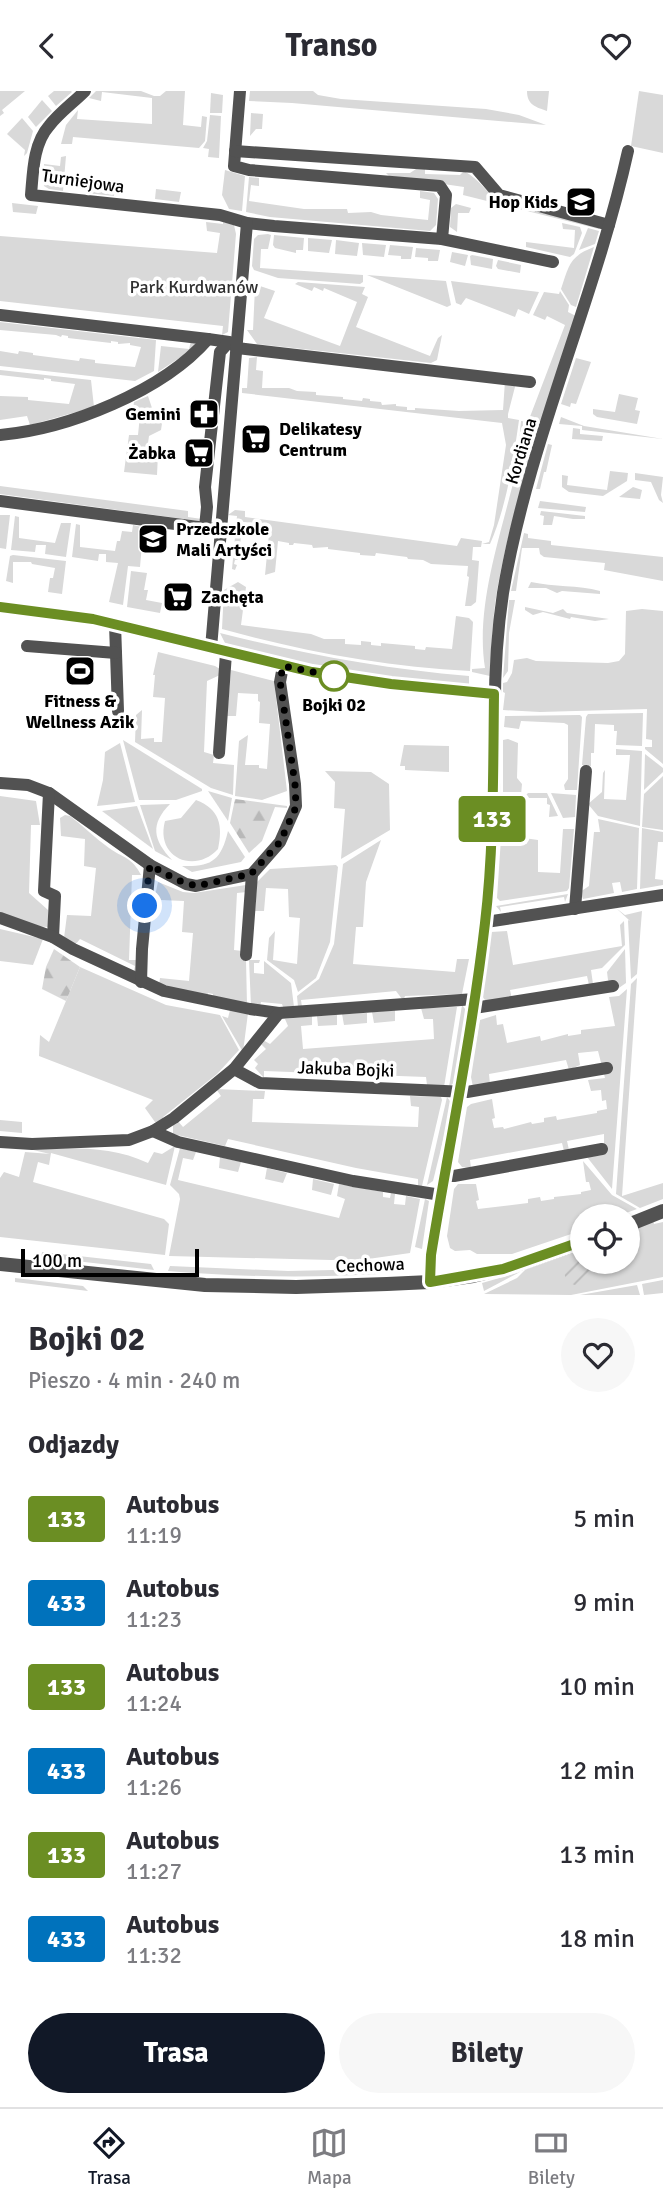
<!DOCTYPE html>
<html lang="pl">
<meta charset="utf-8">
<style>
:root{--surface:#fff;--page:#f7f7f7;--text:#2b2b33;--muted:#7c7c81;--line:#e1e1e2;--accent:#111827}
body{margin:0;font-family:Signika,sans-serif;background:var(--page);color:var(--text);height:100vh;display:flex;flex-direction:column;font-size:26px;white-space:nowrap}
*{box-sizing:border-box;margin:0}
p{font-size:23px;color:var(--muted)}
.icon{flex:none;width:38px;height:38px;fill:none;stroke:currentColor;stroke-width:2;stroke-linecap:round;stroke-linejoin:round}
.map{position:relative;height:1204px;overflow:hidden}
.side{display:flex;flex-direction:column;background:var(--surface);flex:1}
.side>*{flex:none}
.badge{padding:0 14px;border-radius:5px;font-size:24px;line-height:46px}
.controls{position:absolute;left:570px;top:1113px;display:grid;gap:14px}
.controls a{display:grid;place-items:center;width:70px;height:70px;border-radius:50%;background:var(--surface);box-shadow:0 2px 5px #0004;font-size:35px}
.scale{position:absolute;left:21px;bottom:18px;width:178px;box-sizing:border-box;padding-left:7px;border:4px solid #000;border-top:0;font-size:19px;line-height:24px;white-space:nowrap;color:#000;-webkit-text-stroke:5px #fff;paint-order:stroke}
.you{position:absolute;width:35px;height:35px;margin:-18px;border:5px solid #fff;border-radius:50%;background:#1a73e8;box-shadow:0 0 0 10px #1a73e833}
.map>.badge{position:absolute;translate:-50% -50%;box-shadow:0 0 0 4px #fff}
h2{padding:0 28px;font-size:26px;line-height:63px}
.round{display:grid;place-items:center;flex:none;width:74px;height:74px;border-radius:37px;background:var(--page)}
.head{display:flex;align-items:center;justify-content:space-between;height:119px;padding:0 28px}
h1{font-size:33px;font-weight:700;line-height:52px}
.button{display:flex;gap:14px;margin-top:auto;padding:14px 28px}
.button a{flex:1;height:80px;border-radius:42px;background:var(--accent);color:#fff;font-size:28px;font-weight:700;line-height:80px;text-align:center}
.button a+a{background:var(--page);color:var(--text)}
ul{padding:0;list-style:none}
li{display:flex;align-items:center;gap:21px;height:84px;padding:0 28px}
li div{flex:1}
li b{display:block;font-size:26px}
li em{font-style:normal}
li .badge{min-width:77px;font-weight:700;text-align:center}
header{display:flex;justify-content:space-between;align-items:center;height:91px;padding:0 28px;background:var(--surface);font-size:32px;font-weight:700}
.menu{display:flex;justify-content:space-around;align-items:center;height:98px;border-top:2px solid var(--line);background:var(--surface);font-size:19px;color:var(--muted)}
.menu a{display:grid;justify-items:center;gap:4px}
.menu .current{color:var(--accent)}
.map>svg:first-child{display:block}
.green{fill:#d9d9d9}
.forest{fill:url(#forest-firs)}
.garden{fill:url(#garden-furrows)}
.lines{fill:none;stroke-linecap:round;stroke-linejoin:round}
.minor{stroke:#525252;stroke-width:12}
.tertiary{stroke:#525252;stroke-width:14}
.line-casing{stroke:#fff;stroke-width:16}
.line{stroke:#6b8e23;stroke-width:10}
.walk{stroke:#000;stroke-width:7;stroke-dasharray:0 12.6}
.stop-dot{fill:#fff;stroke:#6b8e23;stroke-width:3.5}
.labels{text-anchor:middle;dominant-baseline:central;stroke-width:7;stroke-linejoin:round;paint-order:stroke}
.street-label{font-size:18px;fill:#000;stroke:#fff}
.poi-label{font-size:18px;font-weight:bold;fill:#000;stroke:#fff;text-anchor:end}
.park-label{font-size:18px;fill:#303030;stroke:#fff}
.stop-label{font-size:18px;font-weight:bold;fill:#000;stroke:#fff}
</style>
<header><svg class="icon" aria-label="back" viewBox="0 0 24 24"><path d="M15 5l-7 7 7 7"/></svg>Transo<svg class="icon" aria-label="heart" viewBox="0 0 24 24"><path d="M12 20l-8-8c-3-5 5-10 8-4 3-6 11-1 8 4z"/></svg></header>
<div class="map">
<svg width="663" height="1204" viewBox="0 0 663 1204">
<defs>
<pattern id="forest-firs" width="22" height="20" patternUnits="userSpaceOnUse" patternTransform="scale(1.75)"><rect width="22" height="20" fill="#d9d9d9"/><path d="M5 1l3.5 6h-7zM16 11l3.5 6h-7z" fill="#b8b8b8"/></pattern>
<pattern id="garden-furrows" width="10" height="10" patternUnits="userSpaceOnUse" patternTransform="scale(1.75)"><rect width="10" height="10" fill="#d9d9d9"/><path d="M-1 1l2-2M0 10L10 0M9 11l2-2" fill="none" stroke="#b8b8b8"/></pattern>
</defs>
<rect width="100%" height="100%" fill="#fff"/>
<!-- green -->
<g class="green">
<path d="M0,0H25L2,19L4,22L0,25Z"/>
<path d="M54,0H71L72,1L56,15L48,5Z"/>
<path d="M96,0H141L154,5H160L166,0H185L183,34L201,36L202,25L207,26L205,50L199,57L73,46L72,53H61L66,34L78,19L77,28L152,33V7L102,1L101,10L89,7Z"/>
<path d="M250,0H313L318,4L341,8L486,18L519,24L546,34L292,12L249,10Z"/>
<path d="M527,0H549L547,20C536,16 527,14 527,0Z"/>
<path d="M639,0L663,4V62L631,55Z"/>
<path d="M211,2L223,4L222,22H210Z"/>
<path d="M42,9L52,20L36,36L28,26Z"/>
<path d="M251,22L263,23L262,38H256L250,45Z"/>
<path d="M210,24L221,25L219,67L208,66L209,58L203,57L207,50Z"/>
<path d="M22,27L33,40L27,62L24,65L25,59L7,43Z"/>
<path d="M66,65L63,100L49,98L44,95L43,88H51L52,81L44,80V73L60,75L61,66Z"/>
<path d="M416,78H425V83L460,84L464,80C480,88 488,105 503,112L600,136L599,138L463,104L464,96L389,85L386,82H410Z"/>
<path d="M225,79L245,85L242,120L229,118L222,104Z"/>
<path d="M249,86L259,87V95L251,94L249,110L304,118H347L348,122L371,121L381,124L428,129L430,109L420,107V100L434,102L438,108L436,134L430,140L270,126L246,121Z"/>
<path d="M87,92L115,95L114,105L86,102Z"/>
<path d="M156,98L181,101L179,111L155,108Z"/>
<path d="M12,112L38,115L36,123L13,121Z"/>
<path d="M456,113L471,117L469,122H458L457,141L450,136L451,117Z"/>
<path d="M206,131L223,133V131L234,134L236,143L228,241L222,244L223,235L0,210V145L217,162L220,142L207,140Z"/>
<path d="M562,132L580,136L582,142L574,163L570,166L526,156V151L574,157L575,139L563,138Z"/>
<path d="M588,137L599,140L595,153L579,159Z"/>
<path d="M268,143L271,144L268,158H261L260,177L363,184V191L360,193L278,187L254,179L252,175L254,148L258,144Z"/>
<path d="M274,144L304,147L303,159H296V162L275,157L273,154Z"/>
<path d="M308,147L332,149L329,162L308,160Z"/>
<path d="M336,149L359,152L357,165L335,163Z"/>
<path d="M362,152L386,154L384,166L363,164Z"/>
<path d="M390,154L413,156L411,168H401V165L388,164Z"/>
<path d="M594,156L576,216L571,214L561,198C569,174 570,165 594,156Z"/>
<path d="M416,157L440,159L438,170H428V167L415,166Z"/>
<path d="M452,161L468,164L465,175L450,171Z"/>
<path d="M472,164L493,168L492,178L471,174L470,165Z"/>
<path d="M498,169L521,174L520,182L498,178L496,175Z"/>
<path d="M367,184L446,190L451,214L447,216Z"/>
<path d="M451,190L539,201L529,223L518,218L515,226L466,207L461,214L456,212Z"/>
<path d="M298,191L365,196L362,203L368,206L356,236L430,265L438,247L442,244L437,269L431,272L257,253L247,239H253L255,196L260,195L275,200L264,227L340,255L357,211L324,197L323,200L314,196L312,200L295,193Z"/>
<path d="M560,200L569,214L568,221L576,225C548,315 513,407 497,500C492,528 492,557 490,585L472,581V578L485,577C475,515 501,444 515,384C519,367 519,348 521,330L528,331L565,234L547,225L545,229L533,224L544,201L559,203Z"/>
<path d="M0,231L156,249L154,280L135,290L0,275V260L18,263L19,260L33,262V264L79,270L80,267L95,269V272L135,276L141,256L130,254V252L118,253V251L111,250V252L68,247V245L62,244L61,246L56,244L0,239Z"/>
<path d="M191,250H195L196,256L158,281L161,255L189,258Z"/>
<path d="M257,266L256,279L263,280L262,297H289L297,300L316,301V304L343,306V308L362,310L363,307L370,308V310L381,311L382,314L396,313V315L407,316V319H415V317L459,320L503,319L505,290L516,292L508,323V327L519,329C513,371 507,414 490,453H482L489,451L494,434L506,354L502,332L242,302V297H247L249,267Z"/>
<path d="M576,267L591,271L576,313L571,312L570,316L561,313Z"/>
<path d="M0,279L91,289L94,316L30,334L27,325L0,329V305L28,306V309L69,313L75,293L51,290V288L44,287V289L0,284Z"/>
<path d="M619,303L638,307L635,319L640,320L637,333L597,326L593,323V318L615,321Z"/>
<path d="M148,305L153,320L162,317L164,319L161,339L149,345L148,352L158,363L157,384L124,381L129,344H138L140,324L132,323L134,311Z"/>
<path d="M561,326L584,335L663,348L582,339V335L559,333Z"/>
<path d="M573,337L580,338V343L603,345L602,350L572,348Z"/>
<path d="M548,353L552,354L546,381H544L540,398H536Z"/>
<path d="M610,380L628,382L627,390L603,405L569,401L562,396V384L568,385L567,394L607,399Z"/>
<path d="M635,382L663,386L661,404L663,412L659,409L651,391L635,389Z"/>
<path d="M0,395L188,420V426L202,428L199,430L0,403Z"/>
<path d="M633,396L642,399L640,408L619,406Z"/>
<path d="M540,410L586,416L585,421L538,417Z"/>
<path d="M235,419L245,420V426L457,455L461,447L482,450L481,456H473L472,469L479,470L476,511L471,515H465L469,486L467,485L468,475L431,473L423,469L408,468L407,466L376,462L375,465L360,464V462L328,458V456L313,457L312,454L294,452L293,454H289V452L278,450L275,481L265,484L270,433L243,431L238,469H235L234,473L237,474L235,479L232,478L237,425L228,424Z"/>
<path d="M541,420L585,425V428H573L554,425L552,434H543L544,425L540,424Z"/>
<path d="M0,424H10L6,458L0,457Z"/>
<path d="M15,425L19,426V447L55,452L61,432H71L66,466L45,463L46,454H36L35,461L11,459Z"/>
<path d="M76,433L80,434V456L115,460L117,450H120L122,440L132,441L133,434L142,436L139,453H142L140,476L128,475L123,514L109,511L118,472L106,471V463H99L98,470L72,466Z"/>
<path d="M524,442L528,443V447L551,450V454L663,466V490L604,479L605,472L544,466L540,463L539,457H522L516,500H511Z"/>
<path d="M13,464L66,470L62,503L48,501L50,487H53L55,477L32,473L31,471H13V492L6,490L10,465Z"/>
<path d="M131,480L147,482L144,499H148L146,509L162,512L160,522L127,516Z"/>
<path d="M238,491L246,496L241,534L311,543L324,548H345V553L361,554V550L371,551V554L381,555V552L415,555V558L425,559L426,556L452,558L456,525L469,527L473,531L470,580C386,576 302,560 222,538L224,499Z"/>
<path d="M531,491C554,496 578,494 600,500V503L562,500L557,502L546,497H528Z"/>
<path d="M509,509H515L509,542L508,580L503,587Z"/>
<path d="M525,516L553,522L563,518L567,522L609,528L595,530L571,526L570,528L543,521L533,524L525,519Z"/>
<path d="M642,518L663,520V673L645,658V656H652V649L646,648L647,618L540,621L503,619L505,602L503,601V592L507,591L512,582L514,569L527,567L536,570L608,572L619,570L625,563L626,520Z"/>
<path d="M220,542C303,563 384,578 469,585V594C388,592 303,575 225,552Z"/>
<path d="M158,561L215,575L220,578V584L207,590L204,661L214,664L213,672L234,674L233,704L211,697L135,651L136,624L142,619L141,648L154,647V651H162L165,607L153,606L155,584H153Z"/>
<path d="M231,579L274,590L287,700L262,709L235,705L239,650L248,644L245,674H259V677L267,678L270,633L259,632L260,611L258,610V603L238,602L236,625H227Z"/>
<path d="M643,622L642,655L616,654L617,640H614V634L595,633L594,662H591V675L582,674L586,626L588,623Z"/>
<path d="M580,624L582,626L577,699H565L564,694L568,688V634L564,632L521,630L519,638L504,636L505,625Z"/>
<path d="M508,648L518,652L517,687L522,693L521,704L503,713V649Z"/>
<path d="M123,649L202,698V700L176,709H139Z"/>
<path d="M120,652L135,711L97,715L103,689L105,661Z"/>
<path d="M404,654L449,655V681L405,679V675H400Z"/>
<path d="M616,658L642,660L640,735L598,725L588,713L602,701L603,682L605,679L604,708L626,709L630,664H616Z"/>
<path d="M645,663L663,677V681L644,699Z"/>
<path d="M325,680L371,681L389,693L390,739L341,768L345,718L334,717L335,691Z"/>
<path d="M663,685V739L642,736L644,703Z"/>
<path d="M208,700L232,707L228,730Z"/>
<path d="M528,702H547L558,725L549,726L550,714L547,713V707H528L524,747L538,749V781L560,782L563,738H574L569,797L567,800L500,810L497,807L503,717L520,710Z"/>
<path d="M551,702L576,704L575,726L563,727Z"/>
<path d="M0,705L36,710L40,734H31L29,802L48,819V836L32,835L0,822Z"/>
<path d="M196,709C220,718 223,735 218,758C194,784 155,766 165,730L181,727Z"/>
<path d="M170,713C150,733 153,749 172,769L155,760L140,714Z"/>
<path d="M137,715L153,758L102,720Z"/>
<path d="M65,724L70,725C83,735 95,747 109,757C123,767 132,766 141,784H132L129,869H137L136,882L133,883L135,875L80,848L75,854L64,847L67,824L91,825L96,777L84,775L85,748L61,745L60,727Z"/>
<path d="M598,728L639,737L637,798L622,801L620,791L612,792L614,802L583,808L580,801L589,795L594,741H600Z"/>
<path d="M642,737L663,741V751H658L655,788L663,789V794L640,798Z"/>
<path d="M228,740L245,766L241,771L192,781L182,775C211,776 221,770 228,740Z"/>
<path d="M381,749L366,791L363,836H356L353,873L455,881L457,868H469L462,903L405,905L404,908H402L396,900L301,909L302,916H298L297,905L319,888L334,853L343,773Z"/>
<path d="M336,774L338,776L330,851L316,887L298,901L294,889L267,869L269,847L275,840L273,869L297,873L300,827L289,826L288,798L266,797L264,820H255L257,791L270,778Z"/>
<path d="M158,791L183,801L194,802L246,794L247,801L237,802L234,859L242,860V869H246L247,914L213,906V903L208,902L207,905L159,894L160,887L189,890L193,842L182,841L184,810L161,809L155,805Z"/>
<path d="M568,803L565,811L564,806L500,816L501,821L496,815Z"/>
<path d="M616,817L625,824L642,820L637,883L631,888L628,829L630,830Z"/>
<path d="M624,830L625,854L602,877L591,879L593,893L589,894L587,885L510,899L512,908L488,911L484,908L482,904L491,841L507,840L513,874L622,855L620,834Z"/>
<path d="M0,838L43,848L33,874L0,870Z"/>
<path d="M625,858L626,892L616,899L608,889L607,881Z"/>
<path d="M249,869H260L259,872H254V882L264,883V870L291,892L294,916H283L282,913L261,911L260,916L251,915Z"/>
<path d="M80,876L166,914L220,924L239,959L217,983L163,1026V1030L155,1031L145,1017L153,1009L39,965L40,944L49,951Z"/>
<path d="M637,887L622,1105L663,1092V1108L640,1117L616,1103L631,893Z"/>
<path d="M627,898L612,1098L587,1066L604,1064V1043L567,1050L569,1059L564,1060L562,1052L470,1069L471,1077L462,1076L458,1071L467,1016L471,1013L492,1008L495,1027L492,1028L494,1037L503,1036L504,1038L531,1031L532,1033L544,1031V1027L556,1025L557,1029L597,1022V1020L607,1018L606,1009L602,1010L601,999L591,1000L588,989L605,987L598,960L578,962L580,974L569,979L566,969L489,983L490,993L473,996L471,986L480,929L496,924L497,934L503,933L507,952L540,945L541,950L568,943V945L581,943V939L615,935L609,906L619,905Z"/>
<path d="M462,914L466,919L456,990L449,996Z"/>
<path d="M457,916L444,996L427,994L426,986L264,980V987L255,977L258,973L254,969L266,958L260,952L263,949L270,953L288,935L285,928L312,925V934L301,935L303,958L434,948L433,928H424L421,917Z"/>
<path d="M230,919L248,922L243,961L222,925L228,927Z"/>
<path d="M395,919V930L374,932L372,921Z"/>
<path d="M367,922V932L344,934L342,923Z"/>
<path d="M337,924V934L318,935L317,925Z"/>
<path d="M216,998L265,1000L264,1008H253L252,1031L418,1036L419,1016L411,1015L410,1005L441,1006L442,1009L422,1095H418V1088L356,1077L228,1048L225,1055L173,1043V1033L177,1029L183,1036L221,1005Z"/>
<path d="M447,1006L452,1013L433,1090L427,1094Z"/>
<path d="M0,1029L22,1031V1042L0,1040Z"/>
<path d="M175,1055L166,1094L51,1062L49,1074L38,1071L33,1091L164,1128L169,1133L165,1164L0,1146V1087L4,1081L19,1086L25,1061L50,1063L29,1058C69,1057 111,1054 148,1072L154,1061L162,1063Z"/>
<path d="M180,1057L196,1061L193,1069L183,1067L178,1089L339,1127L345,1108L337,1105L339,1093L383,1101V1106L390,1107L391,1102L395,1103L394,1113L405,1114L406,1105L420,1108L410,1162L368,1168L331,1169L169,1165L180,1108L179,1103L170,1094Z"/>
<path d="M220,1066L241,1071L238,1081L219,1077Z"/>
<path d="M583,1070L612,1104L637,1118L618,1125H583V1139L512,1163H477L470,1159L455,1160L450,1157L447,1145L454,1098L458,1093H476L479,1109L476,1110L478,1118L528,1112V1108L540,1106L541,1110L554,1108V1106L581,1103V1101L591,1099L589,1091H586Z"/>
<path d="M267,1077L287,1082L283,1092L265,1088Z"/>
<path d="M313,1088L334,1093L331,1104L312,1099Z"/>
<path d="M425,1108L429,1110L422,1158L415,1156Z"/>
<path d="M653,1130L654,1133L663,1131V1186L571,1204L484,1203L517,1187L526,1178L583,1158V1171H628V1140Z"/>
<path d="M42,1161L151,1173L154,1179L41,1166Z"/>
<path d="M170,1175L288,1180L378,1178L379,1183C309,1187 238,1186 168,1180Z"/>
<path d="M520,1181L484,1200L482,1192Z"/>
<path d="M15,1187L83,1195L88,1200L15,1191Z"/>
<path d="M663,1189V1202L644,1204L642,1193Z"/>
<path d="M637,1194L640,1204H580Z"/>
</g>
<!-- forest -->
<g class="forest">
<path d="M235,708L287,715V717L275,716L262,750L249,762L230,732Z"/>
<path d="M54,858L80,876L66,910L42,898L46,876Z"/>
</g>
<!-- garden -->
<path class="garden" d="M576,1166H583V1171H589L593,1179L587,1192C572,1199 561,1189 565,1173Z"/>
<g class="lines">
<!-- minor -->
<g class="minor">
<path d="M85,0C73,12 59,22 49,35C33,53 33,82 31,104L220,124L247,132L274,135L442,148L553,171"/>
<path d="M240,0L234,75L249,79L440,95L446,104L442,148"/>
<path d="M235,60L475,76L499,104L609,134"/>
<path d="M0,224L208,248L229,251L237,257"/>
<path d="M237,257L530,291"/>
<path d="M0,344C68,338 163,300 208,248"/>
<path d="M0,410L221,439"/>
<path d="M205,436L207,416L205,396L220,261L229,251"/>
<path d="M0,516L95,529L312,581L391,593L494,603"/>
<path d="M115,533L118,620"/>
<path d="M27,555L116,562"/>
<path d="M211,557L247,132"/>
<path d="M219,662L226,562"/>
<path d="M0,692L28,694L49,702L150,774L186,793L196,795L252,783L280,751L296,715L295,693L280,591L283,575"/>
<path d="M49,702L44,800L55,805L53,846"/>
<path d="M575,818L586,680"/>
<path d="M0,827L53,846L73,858L164,900L250,918L279,922L475,908"/>
<path d="M486,831L663,804"/>
<path d="M246,864L252,783"/>
<path d="M141,891L142,858L150,774"/>
<path d="M474,917L613,895"/>
<path d="M234,978L260,992L467,1001L607,977"/>
<path d="M153,1040L178,1051L353,1090L441,1104"/>
<path d="M0,1051L32,1053L129,1049L153,1040L174,1027L234,978L279,922"/>
<path d="M444,1085H454L602,1058"/>
<path d="M430,1191L431,1164C449,1053 475,942 486,829C492,768 495,704 495,643C494,595 496,548 503,502C528,351 595,209 628,60"/>
</g>
<!-- tertiary -->
<g class="tertiary">
<path d="M628,1134L663,1120"/>
<path d="M0,1173L205,1194L296,1196L387,1193L430,1191L473,1185L513,1175L583,1151"/>
</g>
</g>
<g class="lines">
<!-- line casing -->
<g class="line-casing">
<path id="line" d="M0,516L93,528L312,581L391,593L494,603C493,679 494,756 485,832C472,944 449,1054 431,1164L430,1191L503,1178L583,1150"/>
</g>
<!-- line -->
<use href="#line" class="line"/>
<!-- walk -->
<path class="walk" d="M145,815L150,774L177,789L196,795L251,783L280,751L296,716L295,693L280,590L283,575L339,586L334,585"/>
</g>
<!-- icons -->
<defs>
<g id="school-square" transform="scale(1.575)"><rect x="-9" y="-9" width="18" height="18" rx="4" fill="#000" stroke="#fff"/><path d="M0-5L7-2L0 1L-7-2ZM-4 1L0 2.5L4 1V4Q0 6-4 4Z" fill="#fff"/></g>
<g id="pharmacy-square" transform="scale(1.575)"><rect x="-9" y="-9" width="18" height="18" rx="4" fill="#000" stroke="#fff"/><path d="M-2-6h4v4h4v4h-4v4h-4v-4h-4v-4h4Z" fill="#fff"/></g>
<g id="supermarket-square" transform="scale(1.575)"><rect x="-9" y="-9" width="18" height="18" rx="4" fill="#000" stroke="#fff"/><path d="M-6-5.5h2.5l.6 2H6L4.5 2H-2.5L-4.4-4H-6ZM-1.5 3.2a1.3 1.3 0 1 0 .1 0ZM3 3.2a1.3 1.3 0 1 0 .1 0Z" fill="#fff"/></g>
<g id="stadium-square" transform="scale(1.575)"><rect x="-9" y="-9" width="18" height="18" rx="4" fill="#000" stroke="#fff"/><path d="M0-5a6.5 5 0 1 0 0 10a6.5 5 0 1 0 0-10ZM-3.5-1.8h7v3.6h-7Z" fill="#fff"/></g>
</defs>
<g fill-rule="evenodd">
<use href="#school-square" x="581" y="111"/>
<use href="#pharmacy-square" x="204" y="323"/>
<use href="#supermarket-square" x="256" y="348"/>
<use href="#supermarket-square" x="199" y="362"/>
<use href="#school-square" x="153" y="448"/>
<use href="#supermarket-square" x="178" y="506"/>
<use href="#stadium-square" x="80" y="580"/>
</g>
<!-- markers -->
<circle class="stop-dot" cx="334" cy="585" r="14"/>
<g class="labels">
<!-- street labels -->
<g class="street-label">
<text transform="translate(83 90) rotate(8)">Turniejowa</text>
<text transform="translate(521 360) rotate(-73)">Kordiana</text>
<text transform="translate(346 978) rotate(2)">Jakuba Bojki</text>
<text transform="translate(370 1174) rotate(-2)">Cechowa</text>
</g>
<!-- poi labels -->
<g class="poi-label">
<text x="558" y="111">Hop Kids</text>
<text x="181" y="323">Gemini</text>
<text x="279" y="338" text-anchor="start">Delikatesy<tspan x="279" dy="21">Centrum</tspan></text>
<text x="176" y="362">Żabka</text>
<text x="176" y="438" text-anchor="start">Przedszkole<tspan x="176" dy="21">Mali Artyści</tspan></text>
<text x="201" y="506" text-anchor="start">Zachęta</text>
<text x="80" y="610" text-anchor="middle">Fitness &amp;<tspan x="80" dy="21">Wellness Azik</tspan></text>
</g>
<!-- park labels -->
<g class="park-label">
<text x="194" y="196">Park Kurdwanów</text>
</g>
<!-- stop labels -->
<g class="stop-label">
<text x="334" y="614">Bojki 02</text>
</g>
</g>
</svg>
<div class="controls">
<a><svg class="icon" aria-label="locate" viewBox="0 0 24 24"><circle cx="12" cy="12" r="6"/><path d="M12 2v4M12 18v4M2 12h4M18 12h4"/></svg></a>
</div>
<div class="scale">100 m</div>
<div class="you" style="left:145px;top:815px"></div>
<b class="badge" style="left:492px;top:728px;background:#6b8e23;color:#fff">133</b>
</div>
<section class="side">
<div class="head"><div><h1>Bojki 02</h1><p>Pieszo · 4 min · 240 m</p></div><a class="round"><svg class="icon" aria-label="heart" viewBox="0 0 24 24"><path d="M12 20l-8-8c-3-5 5-10 8-4 3-6 11-1 8 4z"/></svg></a></div>
<h2>Odjazdy</h2>
<ul>
<li><span class="badge" style="background:#6b8e23;color:#fff">133</span><div><b>Autobus</b><p>11:19</p></div><em>5 min</em></li>
<li><span class="badge" style="background:#0072bc;color:#fff">433</span><div><b>Autobus</b><p>11:23</p></div><em>9 min</em></li>
<li><span class="badge" style="background:#6b8e23;color:#fff">133</span><div><b>Autobus</b><p>11:24</p></div><em>10 min</em></li>
<li><span class="badge" style="background:#0072bc;color:#fff">433</span><div><b>Autobus</b><p>11:26</p></div><em>12 min</em></li>
<li><span class="badge" style="background:#6b8e23;color:#fff">133</span><div><b>Autobus</b><p>11:27</p></div><em>13 min</em></li>
<li><span class="badge" style="background:#0072bc;color:#fff">433</span><div><b>Autobus</b><p>11:32</p></div><em>18 min</em></li>
</ul>
<div class="button"><a>Trasa</a><a>Bilety</a></div>
</section>
<nav class="menu">
<a class="current"><svg class="icon" aria-label="directions" viewBox="0 0 24 24"><path d="M12 3l9 9-9 9-9-9zM9 14v-3h6M13 9l2 2-2 2"/></svg>Trasa</a>
<a><svg class="icon" aria-label="map" viewBox="0 0 24 24"><path d="M3 6l6-2 6 2 6-2v14l-6 2-6-2-6 2zM9 4v14M15 6v14"/></svg>Mapa</a>
<a><svg class="icon" aria-label="tickets" viewBox="0 0 24 24"><path d="M3 7h18v10H3zM15 7v10"/></svg>Bilety</a>
</nav>
